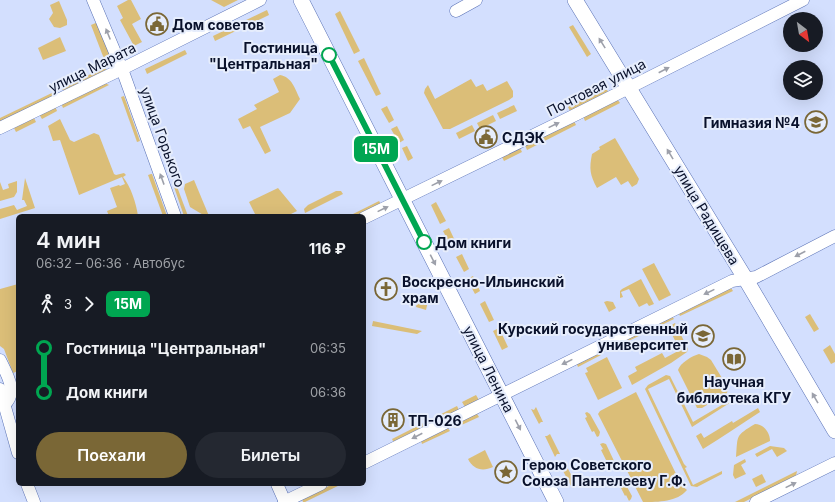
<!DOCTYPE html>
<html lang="ru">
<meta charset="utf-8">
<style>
:root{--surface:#171b24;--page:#242831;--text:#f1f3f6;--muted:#9ea1a6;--accent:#7a6736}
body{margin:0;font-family:Inter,sans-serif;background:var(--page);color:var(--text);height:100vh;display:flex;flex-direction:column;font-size:15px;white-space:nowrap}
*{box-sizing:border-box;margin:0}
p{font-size:13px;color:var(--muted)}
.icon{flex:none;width:22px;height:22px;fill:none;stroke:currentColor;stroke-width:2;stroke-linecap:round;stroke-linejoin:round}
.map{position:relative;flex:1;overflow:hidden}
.sheet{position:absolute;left:16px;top:214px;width:350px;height:272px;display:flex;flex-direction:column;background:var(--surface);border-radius:6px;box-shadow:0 4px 16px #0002}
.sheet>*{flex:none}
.badge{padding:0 8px;border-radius:6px;font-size:14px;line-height:26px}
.needle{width:26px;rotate:149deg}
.fabs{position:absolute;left:783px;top:12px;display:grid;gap:8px}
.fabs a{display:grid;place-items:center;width:40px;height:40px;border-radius:50%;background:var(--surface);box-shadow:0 4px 16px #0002;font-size:20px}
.map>.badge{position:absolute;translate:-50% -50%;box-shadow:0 0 0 2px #fff}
.legs{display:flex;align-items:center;gap:6px;height:44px;padding:0 20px;font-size:13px}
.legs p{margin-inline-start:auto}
.summary{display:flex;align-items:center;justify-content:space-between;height:68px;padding:0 20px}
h1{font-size:22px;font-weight:600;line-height:30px}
.action{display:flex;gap:8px;margin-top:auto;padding:8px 20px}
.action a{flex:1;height:46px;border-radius:24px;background:var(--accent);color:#fff;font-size:16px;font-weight:600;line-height:46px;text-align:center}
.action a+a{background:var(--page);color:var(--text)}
ul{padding:0 20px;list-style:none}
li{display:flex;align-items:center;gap:14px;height:44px;font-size:15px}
li i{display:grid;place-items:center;width:6px;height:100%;margin:0 5px;background:currentColor}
li i::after{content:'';width:10px;height:10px;margin:-5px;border:3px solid;border-radius:50%;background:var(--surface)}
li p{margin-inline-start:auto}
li:first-child i{background:linear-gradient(#0000 50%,currentColor 0)}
li:last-child i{background:linear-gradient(currentColor 50%,#0000 0)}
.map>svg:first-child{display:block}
.green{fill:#dbbe78}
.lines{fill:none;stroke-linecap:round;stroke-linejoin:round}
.minor-casing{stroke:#5a72b6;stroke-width:13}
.major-casing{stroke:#5a72b6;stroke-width:16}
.minor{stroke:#fff;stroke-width:12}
.major{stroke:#fff;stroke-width:15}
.oneway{fill:#9da0aa}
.line-1-casing{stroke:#fff;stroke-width:9}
.line-1{stroke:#00a651;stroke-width:6}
.stop-1-dot{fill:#fff;stroke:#00a651;stroke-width:2}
.labels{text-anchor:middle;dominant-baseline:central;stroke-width:4;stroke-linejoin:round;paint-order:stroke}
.poi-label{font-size:14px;font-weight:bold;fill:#09112b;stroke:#e6edfc;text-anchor:start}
.stop-label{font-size:14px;font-weight:bold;fill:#09112b;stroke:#e6edfc;text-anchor:end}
.street-label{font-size:14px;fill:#09112b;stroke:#e6edfc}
</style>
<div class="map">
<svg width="835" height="502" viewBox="0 0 835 502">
<rect width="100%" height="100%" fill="#d3dffe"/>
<!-- green -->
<g class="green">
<path d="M128,0H131L141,19L132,24L142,42L134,46L120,20L123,18L117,6Z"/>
<path d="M211,0H238L224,7Z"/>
<path d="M59,1L67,20V25L60,28L54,27L49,19L53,13L50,5Z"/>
<path d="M267,10L269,15L215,41L213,36Z"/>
<path d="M340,11L360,51L354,54L335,14Z"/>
<path d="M98,22L112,60L106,64L91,25Z"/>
<path d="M573,25L591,54L587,57L569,27Z"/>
<path d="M60,37L66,51L43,60L38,48Z"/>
<path d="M185,50L187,54L147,74L145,69Z"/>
<path d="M364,58L381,94L376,96L358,61Z"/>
<path d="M105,67L107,72L64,92L62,88Z"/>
<path d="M280,75C292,77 295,89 300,99L290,113L260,127L271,151L265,154L250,126L243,129L238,119L257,109L254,105L279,92L273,79Z"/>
<path d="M471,79L476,87L483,84L487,91L507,81L513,91V97L509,100L450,129H443L424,93L425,89L428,85L435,99Z"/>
<path d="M105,83L109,85L63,108L61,103Z"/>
<path d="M606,87L608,92L570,111L568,107Z"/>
<path d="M56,91L58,95L0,123V118Z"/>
<path d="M124,96L140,141L137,142L121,97Z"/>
<path d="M617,99L620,103L585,121L583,116Z"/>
<path d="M514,105L517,111L500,119L497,113Z"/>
<path d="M55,106L57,111L42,119L39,114Z"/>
<path d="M387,106L394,120L389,123L381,109Z"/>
<path d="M493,115L496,121L480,129L477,123Z"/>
<path d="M33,116L36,122L16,132L13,126Z"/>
<path d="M60,119L70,140L74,142L94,133L99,135L114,174L116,175L124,173L126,175L123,177C131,187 136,203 138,216H109L107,211L117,207L110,188L119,185L120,186L125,184L122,177L79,195L60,140L53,141L48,126Z"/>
<path d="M574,121L576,125L527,150L525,145Z"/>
<path d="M472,125L475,131L459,139L456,133Z"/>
<path d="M397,126L404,140L399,143L391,129Z"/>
<path d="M615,138L639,179L637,184L632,187L628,181L621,185L616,177L597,188C590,175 589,169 592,154L600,149L599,147Z"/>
<path d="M407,146L413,158L408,161L402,148Z"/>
<path d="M520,148L522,152L504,161L502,157Z"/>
<path d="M151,174H152L167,216H163L148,175Z"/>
<path d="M25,178L35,208L0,219V209L14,205L17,210L27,206L24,200H22Z"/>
<path d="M194,180L209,216H205L190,207L184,189L185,184Z"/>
<path d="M17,181V192L14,197L0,201V182L3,190L9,188L8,184Z"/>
<path d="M176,183V184L188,216H184L174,187Z"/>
<path d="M278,188L297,211L287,216H256L249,202Z"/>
<path d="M336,191H341L343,194L305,213L304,209L308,205Z"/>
<path d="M379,201L381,204L358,216H349Z"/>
<path d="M436,202L446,221L440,224L431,205Z"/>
<path d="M449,228L458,247L453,250L443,231Z"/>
<path d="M462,254L469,269L464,272L456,257Z"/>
<path d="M654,263L671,295L659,301L642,269Z"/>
<path d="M473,276L480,291L475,294L467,279Z"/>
<path d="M641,279L654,304L649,306L647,303L639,307L629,289L621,292L623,297L620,298V291L622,289Z"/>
<path d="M18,284V371L13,373L4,349L0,346V289Z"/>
<path d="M731,288L733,291L680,316L678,312Z"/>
<path d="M423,300L428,301L426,310L416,307L417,303Z"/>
<path d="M485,301L494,320L489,322L480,304Z"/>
<path d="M607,301L613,302L616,308L609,312L604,302Z"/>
<path d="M810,314L819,329L814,332L805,317Z"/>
<path d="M672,316L674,319L610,350L608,346Z"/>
<path d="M373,321L422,331L417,334L372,326Z"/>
<path d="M675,323L688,349L687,352L671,363L632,385L628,376L637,371L635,367L662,353L665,358L680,350L668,327Z"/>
<path d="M499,328L508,347L502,350L493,331Z"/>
<path d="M830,345L835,354V362L831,364L823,350Z"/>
<path d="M599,351L601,355L578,367L576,362Z"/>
<path d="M699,354L707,357L711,360L728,388L727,393L702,408H697L678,370C680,363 692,356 699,354Z"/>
<path d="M607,357L622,388L598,400L585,373L588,372L586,368Z"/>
<path d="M666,375L670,376L693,422L737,396L739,397L692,427L669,379L648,389L684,464L687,467L685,468L693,485L722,471V474L697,487L691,486L645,389L648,385Z"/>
<path d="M636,392L682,486L687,490C677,502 659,502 643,502L598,414L600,411Z"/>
<path d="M476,395L479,400L465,407L462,402Z"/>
<path d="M457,406L459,410L394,443L392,439Z"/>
<path d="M536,407L543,422H541L539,424L531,409L534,410Z"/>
<path d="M758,408L760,412C741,424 723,437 703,449L696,436L701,433L704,438L732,421L733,423Z"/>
<path d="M476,412L479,417L455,428L453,425Z"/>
<path d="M587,412L590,414L600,432L599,436L597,437L594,431L592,432L585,418L587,417L585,413Z"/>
<path d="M755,424C763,424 770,432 770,441L736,457C738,435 735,436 755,424Z"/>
<path d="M447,427L450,431L422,444L421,441Z"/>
<path d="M550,434L560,454H557L555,457L545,436H547Z"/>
<path d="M603,443L606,444L615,463V466L612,467L610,463L608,464L601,450L603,449L600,444Z"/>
<path d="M770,446L784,448L787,451L777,457L772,449L757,457L755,454Z"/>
<path d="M485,450L493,467C482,472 473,469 468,459Z"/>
<path d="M745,459L746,462L741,465L746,474L735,479L733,475L734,465Z"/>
<path d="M566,465L577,486H574L572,488L561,467H565Z"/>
<path d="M797,471L796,476L744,502H735Z"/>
<path d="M762,474L766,482L756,487L752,479Z"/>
<path d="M621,476L632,496L631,499L629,501L626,495L625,496L618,482L619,481L617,477Z"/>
<path d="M333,484H342L305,502H303L302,499Z"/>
</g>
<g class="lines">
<!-- minor casing -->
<g class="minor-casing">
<g id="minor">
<path d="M93,0L122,69L175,216"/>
<path d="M456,11L476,0"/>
<path d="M0,128L122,69L260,0"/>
<path d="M364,218L577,114L803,0"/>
<path d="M0,360C6,373 19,392 4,405"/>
<path d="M0,389L18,453"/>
<path d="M364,463L732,281L756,277L835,236"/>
<path d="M27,484L34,502"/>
<path d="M277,484L285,502"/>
<path d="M284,502L321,484"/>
<path d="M756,502L835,463"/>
</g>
</g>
<!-- major casing -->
<g class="major-casing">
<g id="major">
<path d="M301,0L556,502"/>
<path d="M575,0L745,278L835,431"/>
</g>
</g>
<!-- minor -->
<use href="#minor" class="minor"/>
<!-- major -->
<use href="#major" class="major"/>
</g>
<!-- one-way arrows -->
<defs><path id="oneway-solid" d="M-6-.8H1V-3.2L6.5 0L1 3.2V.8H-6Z"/></defs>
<g class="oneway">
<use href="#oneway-solid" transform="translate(108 34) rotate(-112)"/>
<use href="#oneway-solid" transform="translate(602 43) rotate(-122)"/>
<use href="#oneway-solid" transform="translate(664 70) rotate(-27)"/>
<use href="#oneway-solid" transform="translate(554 125) rotate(-26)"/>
<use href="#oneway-solid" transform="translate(670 154) rotate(-121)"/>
<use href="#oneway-solid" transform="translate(162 179) rotate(-110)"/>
<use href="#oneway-solid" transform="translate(437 183) rotate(-26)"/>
<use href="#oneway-solid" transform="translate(383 209) rotate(-26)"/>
<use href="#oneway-solid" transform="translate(800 254) rotate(153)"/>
<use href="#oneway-solid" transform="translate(433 260) rotate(63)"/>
<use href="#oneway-solid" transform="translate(709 292) rotate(154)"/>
<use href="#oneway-solid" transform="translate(567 362) rotate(154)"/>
<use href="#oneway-solid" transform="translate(815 398) rotate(-120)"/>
<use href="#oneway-solid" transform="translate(518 425) rotate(63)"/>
<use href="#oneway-solid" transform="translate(417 436) rotate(153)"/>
<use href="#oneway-solid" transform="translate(791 485) rotate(-26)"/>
</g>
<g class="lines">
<!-- line-1 casing -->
<g class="line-1-casing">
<path id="line-1" d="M329,55L424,242"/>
</g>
<!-- line-1 -->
<use href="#line-1" class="line-1"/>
</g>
<!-- icons -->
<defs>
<g id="civic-ring" transform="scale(1.15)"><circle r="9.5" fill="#e6edfc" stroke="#7a6736" stroke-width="1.5"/><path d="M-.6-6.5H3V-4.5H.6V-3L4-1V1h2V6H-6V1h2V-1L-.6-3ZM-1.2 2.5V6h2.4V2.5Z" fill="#7a6736"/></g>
<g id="school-ring" transform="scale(1.15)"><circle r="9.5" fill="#e6edfc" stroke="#7a6736" stroke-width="1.5"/><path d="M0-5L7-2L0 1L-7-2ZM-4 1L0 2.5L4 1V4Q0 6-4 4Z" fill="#7a6736"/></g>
<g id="church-ring" transform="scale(1.15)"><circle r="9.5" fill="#e6edfc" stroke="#7a6736" stroke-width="1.5"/><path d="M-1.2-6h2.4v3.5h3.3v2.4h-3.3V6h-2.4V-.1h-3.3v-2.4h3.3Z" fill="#7a6736"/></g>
<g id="university-ring" transform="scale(1.15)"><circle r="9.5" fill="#e6edfc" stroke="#7a6736" stroke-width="1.5"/><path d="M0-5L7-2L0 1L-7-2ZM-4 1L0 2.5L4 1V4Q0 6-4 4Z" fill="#7a6736"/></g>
<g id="library-ring" transform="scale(1.15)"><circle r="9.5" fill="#e6edfc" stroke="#7a6736" stroke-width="1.5"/><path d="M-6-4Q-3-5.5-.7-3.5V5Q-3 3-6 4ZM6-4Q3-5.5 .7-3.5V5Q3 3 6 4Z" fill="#7a6736"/></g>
<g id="building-ring" transform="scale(1.15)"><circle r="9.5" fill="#e6edfc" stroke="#7a6736" stroke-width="1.5"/><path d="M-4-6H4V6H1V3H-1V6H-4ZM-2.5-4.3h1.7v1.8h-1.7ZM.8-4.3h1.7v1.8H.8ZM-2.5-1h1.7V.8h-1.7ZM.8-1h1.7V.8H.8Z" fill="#7a6736"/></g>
<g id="sight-ring" transform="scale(1.15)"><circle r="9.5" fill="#e6edfc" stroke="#7a6736" stroke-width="1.5"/><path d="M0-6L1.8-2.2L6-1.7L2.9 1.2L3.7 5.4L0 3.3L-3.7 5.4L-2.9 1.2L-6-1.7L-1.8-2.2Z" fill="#7a6736"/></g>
</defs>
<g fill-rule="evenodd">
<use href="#civic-ring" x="157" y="24"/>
<use href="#school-ring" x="816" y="122"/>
<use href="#civic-ring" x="486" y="137"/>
<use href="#church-ring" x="386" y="289"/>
<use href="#university-ring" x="703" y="336"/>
<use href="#library-ring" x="734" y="359"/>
<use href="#building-ring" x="393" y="420"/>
<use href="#sight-ring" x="506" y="472"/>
</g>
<!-- markers -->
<g class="stop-1-dot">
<circle cx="329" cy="55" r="7"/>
<circle cx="424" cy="242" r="7"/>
</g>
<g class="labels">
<!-- poi labels -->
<g class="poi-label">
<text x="172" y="24">Дом советов</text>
<text x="800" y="122" text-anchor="end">Гимназия №4</text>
<text x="502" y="137">СДЭК</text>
<text x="402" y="281">Воскресно-Ильинский<tspan x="402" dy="16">храм</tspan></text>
<text x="688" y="328" text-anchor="end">Курский государственный<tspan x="688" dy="16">университет</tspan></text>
<text x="734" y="381" text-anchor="middle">Научная<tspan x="734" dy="16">библиотека КГУ</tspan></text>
<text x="408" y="420">ТП-026</text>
<text x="522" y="464">Герою Советского<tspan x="522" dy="16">Союза Пантелееву Г.Ф.</tspan></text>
</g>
<!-- stop labels -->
<g class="stop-label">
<text x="318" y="47">Гостиница<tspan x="318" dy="16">"Центральная"</tspan></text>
<text x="435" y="242" text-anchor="start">Дом книги</text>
</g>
<!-- street labels -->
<g class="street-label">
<text transform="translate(92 67) rotate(-26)">улица Марата</text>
<text transform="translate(596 87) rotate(-27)">Почтовая улица</text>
<text transform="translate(163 137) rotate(70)">улица Горького</text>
<text transform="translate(707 215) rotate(59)">улица Радищева</text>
<text transform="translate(489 369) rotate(63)">улица Ленина</text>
</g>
</g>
</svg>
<div class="fabs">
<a><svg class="needle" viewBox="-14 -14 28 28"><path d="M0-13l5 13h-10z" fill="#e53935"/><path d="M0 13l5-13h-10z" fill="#9ea1a6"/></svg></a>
<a><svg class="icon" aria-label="layers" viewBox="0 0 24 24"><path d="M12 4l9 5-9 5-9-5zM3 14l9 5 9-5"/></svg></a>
</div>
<b class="badge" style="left:376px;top:149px;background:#00a651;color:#fff">15М</b>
<section class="sheet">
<div class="summary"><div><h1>4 мин</h1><p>06:32 – 06:36 · Автобус</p></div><b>116 ₽</b></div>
<div class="legs"><svg class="icon" aria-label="walk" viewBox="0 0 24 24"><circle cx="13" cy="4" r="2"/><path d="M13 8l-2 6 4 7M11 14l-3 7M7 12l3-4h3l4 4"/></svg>3<svg class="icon" aria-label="forward" viewBox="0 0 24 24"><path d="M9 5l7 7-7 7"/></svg><b class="badge" style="background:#00a651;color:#fff">15М</b></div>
<ul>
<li><i style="color:#00a651"></i><b>Гостиница &quot;Центральная&quot;</b><p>06:35</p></li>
<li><i style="color:#00a651"></i><b>Дом книги</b><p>06:36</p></li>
</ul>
<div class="action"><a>Поехали</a><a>Билеты</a></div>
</section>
</div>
